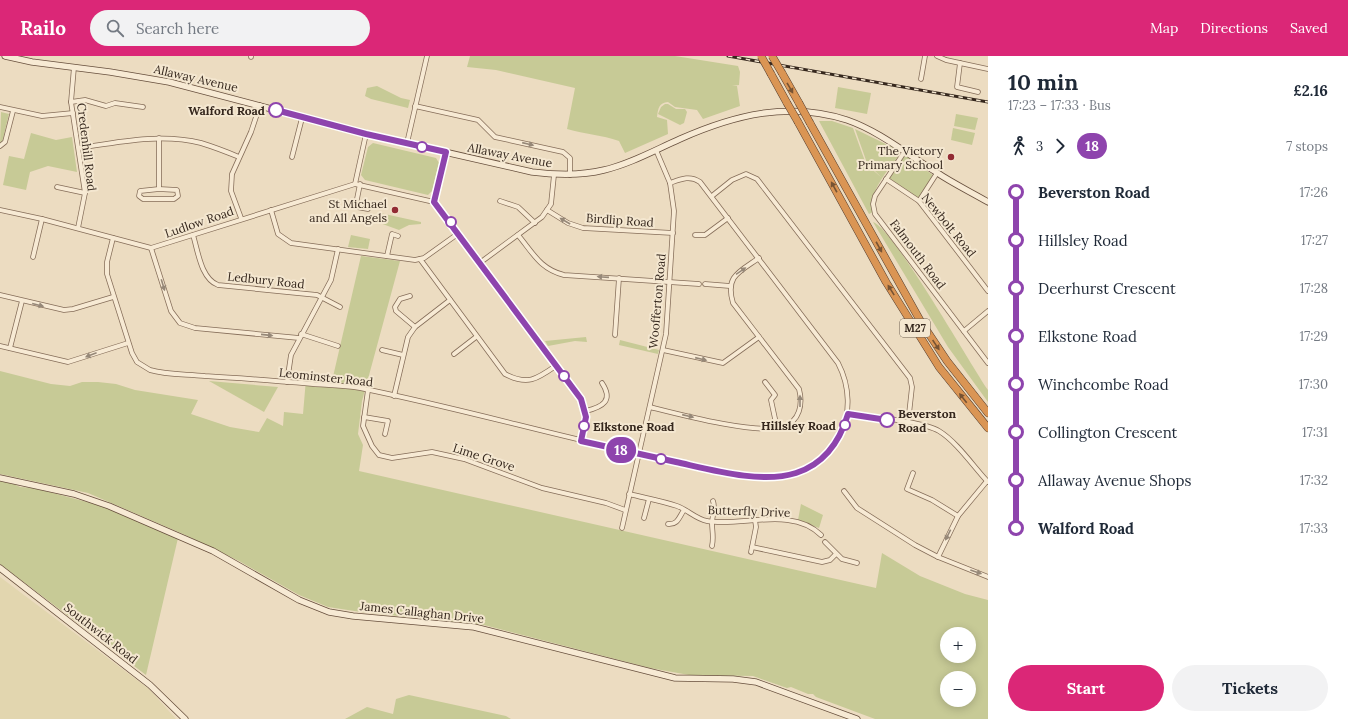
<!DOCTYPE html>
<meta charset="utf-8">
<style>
:root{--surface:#fff;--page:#f2f2f3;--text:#1f2937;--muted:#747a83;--accent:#db2777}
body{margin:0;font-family:Lora,serif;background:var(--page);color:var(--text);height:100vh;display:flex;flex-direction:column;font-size:15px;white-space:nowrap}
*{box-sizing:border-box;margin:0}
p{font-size:13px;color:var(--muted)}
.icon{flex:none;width:22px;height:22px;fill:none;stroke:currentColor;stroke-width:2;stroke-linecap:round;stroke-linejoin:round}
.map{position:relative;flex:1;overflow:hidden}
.drawer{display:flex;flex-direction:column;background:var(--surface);width:360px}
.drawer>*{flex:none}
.badge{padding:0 8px;border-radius:13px;font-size:14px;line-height:26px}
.controls{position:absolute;left:940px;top:571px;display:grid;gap:8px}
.controls a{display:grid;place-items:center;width:36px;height:36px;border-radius:50%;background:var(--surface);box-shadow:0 2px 10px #0003;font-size:20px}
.map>.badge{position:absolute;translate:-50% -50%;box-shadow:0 0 0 2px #fff}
.legs{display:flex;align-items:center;gap:6px;height:44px;padding:0 20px;font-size:13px}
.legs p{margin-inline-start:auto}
.summary{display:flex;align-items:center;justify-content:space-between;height:68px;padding:0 20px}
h1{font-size:22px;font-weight:700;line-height:30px}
.action{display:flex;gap:8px;margin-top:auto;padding:8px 20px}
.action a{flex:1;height:46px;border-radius:24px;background:var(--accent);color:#fff;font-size:16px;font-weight:700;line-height:46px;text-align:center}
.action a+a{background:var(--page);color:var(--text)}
ul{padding:0 20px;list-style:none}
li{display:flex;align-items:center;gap:14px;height:48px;font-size:15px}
li i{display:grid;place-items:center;width:6px;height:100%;margin:0 5px;background:currentColor}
li i::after{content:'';width:10px;height:10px;margin:-5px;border:3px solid;border-radius:50%;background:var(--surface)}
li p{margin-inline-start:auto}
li:first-child i{background:linear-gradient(#0000 50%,currentColor 0)}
li:last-child i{background:linear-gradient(currentColor 50%,#0000 0)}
header{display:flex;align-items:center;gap:24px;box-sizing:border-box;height:56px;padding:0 20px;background:var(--accent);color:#fff}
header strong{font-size:19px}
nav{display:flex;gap:22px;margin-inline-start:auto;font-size:14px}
.search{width:280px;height:36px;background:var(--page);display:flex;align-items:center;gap:10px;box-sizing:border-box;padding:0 14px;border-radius:22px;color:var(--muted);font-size:15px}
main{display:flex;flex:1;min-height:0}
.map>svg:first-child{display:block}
.farmland{fill:#e2d6af}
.green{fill:#c7ca96;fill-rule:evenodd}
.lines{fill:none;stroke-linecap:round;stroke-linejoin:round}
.street-casing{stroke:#856d59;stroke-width:5.5}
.secondary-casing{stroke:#674f3d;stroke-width:7}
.highway-casing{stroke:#533c2e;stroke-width:8}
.street{stroke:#f7ead4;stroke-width:4}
.secondary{stroke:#f7ead4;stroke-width:5.5}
.highway{stroke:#da9554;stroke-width:7}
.rail-casing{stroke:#35271d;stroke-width:3}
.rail{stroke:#f4e7d0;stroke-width:1.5;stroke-dasharray:4.5;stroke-linecap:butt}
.highway-bridge-casing{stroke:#533c2e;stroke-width:8;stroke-linecap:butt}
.highway-bridge{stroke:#da9554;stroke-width:7}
.oneway{fill:#775333}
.oneway2{fill:#968878}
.line-1-casing{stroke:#fff;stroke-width:9}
.line-1{stroke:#8e44ad;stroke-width:6}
.stop-1-dot{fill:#fff;stroke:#8e44ad;stroke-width:2}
.poi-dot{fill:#922b33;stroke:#f4e7d0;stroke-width:1.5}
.labels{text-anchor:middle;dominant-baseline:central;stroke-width:4;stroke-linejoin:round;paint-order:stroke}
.shield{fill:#f4e7d0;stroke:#6e6153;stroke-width:1}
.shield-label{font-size:11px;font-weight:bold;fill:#35271d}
.street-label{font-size:12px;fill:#35271d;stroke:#f4e7d0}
.stop-label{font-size:12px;font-weight:bold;fill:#35271d;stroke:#f4e7d0;text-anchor:end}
.poi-label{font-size:12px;fill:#35271d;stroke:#f4e7d0;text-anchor:end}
</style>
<header>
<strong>Railo</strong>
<div class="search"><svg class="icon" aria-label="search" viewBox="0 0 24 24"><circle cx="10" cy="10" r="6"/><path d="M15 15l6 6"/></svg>Search here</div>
<nav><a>Map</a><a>Directions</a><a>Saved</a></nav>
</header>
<main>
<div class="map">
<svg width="988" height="663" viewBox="0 0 988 663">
<rect width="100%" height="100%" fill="#ecdcc1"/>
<!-- farmland -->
<path class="farmland" d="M0,521L149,633L176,663H0Z"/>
<!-- green -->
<g class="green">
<path d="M470,0H675L738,10L740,16L739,29L732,30H737L740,50L703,63L697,54L675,51L668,46C659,47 658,52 657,61L667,64L668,78L625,97L619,85C602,79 585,78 567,73L575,32L496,14L467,11Z"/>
<path d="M377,30L401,42L410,44L408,52L371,43L365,40L367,32Z"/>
<path d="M838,31L871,37L867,58L835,52Z"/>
<path d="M665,48H668L676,53H685L687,56L684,67L680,69L658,58L661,51Z"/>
<path d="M1,56L9,58L2,87L0,89Z"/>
<path d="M956,58L978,62L975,74L954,70Z"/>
<path d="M819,65H832L853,72L866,108L882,122L867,107L855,73L900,95L899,99C888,115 868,135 873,156L869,158Z"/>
<path d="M953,72L975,77L972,89L951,84Z"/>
<path d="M31,77L56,84L72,81L77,116L48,110L30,116L26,134L3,129L9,100L24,103Z"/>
<path d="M373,87L436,102L439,107L432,135L428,139L365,124L361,119L368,91Z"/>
<path d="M904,99L933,119L919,141H917L889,122Z"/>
<path d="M380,157L421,166V168L409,169L399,174L377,166Z"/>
<path d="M873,166C893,172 970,308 988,334V346L948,291Z"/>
<path d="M351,179L370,183L368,193L348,191Z"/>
<path d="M361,200L400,205L362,345L358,378L363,389L359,415L876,532L882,497L920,520L965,538L988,544V663H875L816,641L813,638H808L791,631L787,632L753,620L689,619L650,612L484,569L361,556L328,551L299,539L239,505L183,478L88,437L0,418V315L51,328L70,330L82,326H98L116,328L135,334L198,344L191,358L230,371L259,376L267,362L283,370L284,356L303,358L306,323L332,325ZM947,578H969V600H947ZM947,622H969V644H947Z"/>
<path d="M586,281L587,286L575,285L548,290L545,285Z"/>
<path d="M620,284L659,294L658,298L619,289Z"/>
<path d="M209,325L278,331L264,356Z"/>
<path d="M0,425L14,428L20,431L34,432L106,451L178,482L146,619L0,508Z"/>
<path d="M801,448L823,459L819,472L798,464Z"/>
<path d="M409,639L506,660L511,663H345L367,651L393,658L396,643Z"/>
</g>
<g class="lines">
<!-- street casing -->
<g class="street-casing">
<g id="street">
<path d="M937,0L946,4L988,13"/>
<path d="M251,1V0"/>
<path d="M960,7L957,31L978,36"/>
<path d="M74,11L71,46L85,137L78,172"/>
<path d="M921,23L925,0"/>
<path d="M71,46L85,44L106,50L115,47L143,51"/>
<path d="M415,50L478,64L495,81L563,96L570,102V119"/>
<path d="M0,51L42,60L73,57"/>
<path d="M407,87L427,0"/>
<path d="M0,90L5,86L13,55"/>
<path d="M79,92C119,86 161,77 201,87C214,91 227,96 239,101"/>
<path d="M905,95L875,140L873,148L875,158L988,307"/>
<path d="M292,101L302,62"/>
<path d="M886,123L919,145L988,235"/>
<path d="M355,128L366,78"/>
<path d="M360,128L356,148L357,151L368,153"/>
<path d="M57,131L85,137"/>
<path d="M159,133L177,134L178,140L174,143H143L139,140L140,135Z"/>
<path d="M159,133V82"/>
<path d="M712,140L732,124L746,118L757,123L910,322L912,331L908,367"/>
<path d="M500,145L518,151L535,167"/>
<path d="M919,145L937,117"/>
<path d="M434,146L446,96"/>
<path d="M0,154L42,163L151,192L355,128L434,146L581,343L586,361L581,385"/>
<path d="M271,154L278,178L291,187L415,204L424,202L459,177"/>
<path d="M547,154L568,167L583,172L673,177"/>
<path d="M241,162L231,135L232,118L251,76L260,49"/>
<path d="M193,179C198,195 201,223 218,229L317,239L340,251"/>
<path d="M518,179C533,197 540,213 564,219L699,228"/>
<path d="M695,179H705L728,162"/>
<path d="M113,182L107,206V218L132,297L137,306L150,314C167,319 187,318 205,320C241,322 277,325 313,328C328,329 345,329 360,332C459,352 556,380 655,401C695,410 739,424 781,420C838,414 863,355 838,307L700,126C690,119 681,123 670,127"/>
<path d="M151,192L171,255L180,267L195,272L299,282"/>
<path d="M387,200L392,178L398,180"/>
<path d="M33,201L42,163"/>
<path d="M420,203L505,318C528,330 537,323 557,309"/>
<path d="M481,206L542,161L551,148L554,119"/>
<path d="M705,228L730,230"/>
<path d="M0,239L64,254L73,253L113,241"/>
<path d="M410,240L400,243L395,251L396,255L415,271"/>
<path d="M964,275L988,255"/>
<path d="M301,278L338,290"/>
<path d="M615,279L619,222"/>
<path d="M0,290L68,306L128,287"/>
<path d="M10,292L22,245"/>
<path d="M382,294L403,299"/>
<path d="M663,294L723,307L759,281"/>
<path d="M454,298L476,281"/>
<path d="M287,326L291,299L331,224L338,193"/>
<path d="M765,326L775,339L771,344L777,372"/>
<path d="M368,334L363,370L372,390L379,399L392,402L432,396L464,403L542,432L606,447L625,454"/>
<path d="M394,340L408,281L415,271L450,244"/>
<path d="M650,351C678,358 757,379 783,371C800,365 803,348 799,333L733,247C725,220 739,216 759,202"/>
<path d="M586,355C602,351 614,345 602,327"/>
<path d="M848,358C869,361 923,365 939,375C957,386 973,410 988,426"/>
<path d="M364,361L388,365L385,378"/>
<path d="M913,417L907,433L932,444L958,460"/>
<path d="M844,435L857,452L915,489L938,501L988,521"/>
<path d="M629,438C645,442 662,445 677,450C688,454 696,463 707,465C742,471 792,450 821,479"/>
<path d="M644,462L649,443"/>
<path d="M668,468C678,469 679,461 684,454"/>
<path d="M622,472L666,278L674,155L670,127L656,94"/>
<path d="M825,486L842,503L857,507"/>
<path d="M712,490C714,481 712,475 712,467C712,460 716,453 713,445"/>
<path d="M752,491L822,506L830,504L836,498"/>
<path d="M751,496L756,471L755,464"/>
<path d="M938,501L958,460L987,425"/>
</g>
</g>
<!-- secondary casing -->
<g class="secondary-casing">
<g id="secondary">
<path d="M5,0L32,6L110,16L169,26L366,78L532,116C556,119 580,120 604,114C630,108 655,94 680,83C734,59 789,45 847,64C879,75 907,98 936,116C952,127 971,136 988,146"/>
<path d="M0,422L74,438L109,450L213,495L299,544L329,556L353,560L474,571L675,622L733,623L756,626L857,663"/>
<path d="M0,512L150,629L185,663"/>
</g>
</g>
<!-- highway casing -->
<g class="highway-casing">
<g id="highway">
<path d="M782,17L799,47"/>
<path d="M771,18L787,47"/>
<path d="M798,66L886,226L939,311L988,372"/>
<path d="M810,67L921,266L947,305L988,357"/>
</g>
</g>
<!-- street -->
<use href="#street" class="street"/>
<!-- secondary -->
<use href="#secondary" class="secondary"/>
<!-- highway -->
<use href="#highway" class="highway"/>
<!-- rail casing -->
<g class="rail-casing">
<path id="rail" d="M728,0L988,46"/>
</g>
<!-- rail -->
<use href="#rail" class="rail"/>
<!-- highway-bridge casing -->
<g class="highway-bridge-casing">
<g id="highway-bridge">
<path d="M761,0L771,18"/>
<path d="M772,0L782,17"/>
<path d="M787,47L798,66"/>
<path d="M799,47L810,67"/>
</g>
</g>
<!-- highway-bridge -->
<use href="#highway-bridge" class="highway-bridge"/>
</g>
<!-- one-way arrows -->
<defs><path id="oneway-solid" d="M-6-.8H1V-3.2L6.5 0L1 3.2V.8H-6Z"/></defs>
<g class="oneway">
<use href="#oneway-solid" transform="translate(790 32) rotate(60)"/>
<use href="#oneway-solid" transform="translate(834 131) rotate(-119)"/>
<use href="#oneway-solid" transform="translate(879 191) rotate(61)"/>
<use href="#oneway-solid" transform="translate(891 234) rotate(-122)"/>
<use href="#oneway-solid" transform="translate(936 289) rotate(56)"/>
<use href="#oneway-solid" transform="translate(963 342) rotate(-128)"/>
</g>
<g class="oneway2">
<use href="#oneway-solid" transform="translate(528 88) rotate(13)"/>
<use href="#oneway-solid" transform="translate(565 165) rotate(-150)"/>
<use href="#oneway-solid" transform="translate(741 215) rotate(-34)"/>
<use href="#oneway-solid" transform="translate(603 221) rotate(-176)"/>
<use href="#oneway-solid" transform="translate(163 229) rotate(73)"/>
<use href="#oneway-solid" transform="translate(38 249) rotate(14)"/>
<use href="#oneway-solid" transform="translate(267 279) rotate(6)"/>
<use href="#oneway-solid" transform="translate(91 299) rotate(159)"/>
<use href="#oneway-solid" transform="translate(701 303) rotate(13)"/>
<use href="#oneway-solid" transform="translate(800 345) rotate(-90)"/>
<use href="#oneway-solid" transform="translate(688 360) rotate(13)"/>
<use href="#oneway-solid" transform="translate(948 479) rotate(116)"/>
<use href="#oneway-solid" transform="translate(976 516) rotate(19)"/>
</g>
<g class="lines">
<!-- line-1 casing -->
<g class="line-1-casing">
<path id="line-1" d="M276,54L366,78L446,96L434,146L581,343L586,361L581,385C613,392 644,399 676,406C712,414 761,428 796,417C824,408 840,385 848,358L887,364"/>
</g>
<!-- line-1 -->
<use href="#line-1" class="line-1"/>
</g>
<!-- markers -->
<g class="stop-1-dot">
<circle cx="276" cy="54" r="7"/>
<circle cx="422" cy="91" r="5"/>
<circle cx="451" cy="166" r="5"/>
<circle cx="564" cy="320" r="5"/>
<circle cx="887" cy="364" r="7"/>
<circle cx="845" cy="369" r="5"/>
<circle cx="584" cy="370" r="5"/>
<circle cx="661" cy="403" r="5"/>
</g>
<g class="poi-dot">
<circle cx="951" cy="101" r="4"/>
<circle cx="395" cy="154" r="4"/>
</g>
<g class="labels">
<!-- shield labels -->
<rect class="shield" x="900" y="263" width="30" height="18" rx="3"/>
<g class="shield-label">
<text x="915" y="272">M27</text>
</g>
<!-- street labels -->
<g class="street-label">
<text transform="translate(196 22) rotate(13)">Allaway Avenue</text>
<text transform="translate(87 91) rotate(83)">Credenhill Road</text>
<text transform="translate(510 99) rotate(11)">Allaway Avenue</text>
<text transform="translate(620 164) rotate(4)">Birdlip Road</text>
<text transform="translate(199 166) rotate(-19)">Ludlow Road</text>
<text transform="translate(949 169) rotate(51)">Newbolt Road</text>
<text transform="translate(918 198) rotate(53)">Falmouth Road</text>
<text transform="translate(266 224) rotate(6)">Ledbury Road</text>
<text transform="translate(657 245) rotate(-85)">Woofferton Road</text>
<text transform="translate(326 321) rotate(6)">Leominster Road</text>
<text transform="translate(484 401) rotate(18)">Lime Grove</text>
<text transform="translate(749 455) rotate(2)">Butterfly Drive</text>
<text transform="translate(422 556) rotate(6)">James Callaghan Drive</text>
<text transform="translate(101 577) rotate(38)">Southwick Road</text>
</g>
<!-- stop labels -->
<g class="stop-label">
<text x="265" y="54">Walford Road</text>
<text x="898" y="357" text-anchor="start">Beverston<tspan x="898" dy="14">Road</tspan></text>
<text x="836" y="369">Hillsley Road</text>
<text x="593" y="370" text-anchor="start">Elkstone Road</text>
</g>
<!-- poi labels -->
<g class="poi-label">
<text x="943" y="94">The Victory<tspan x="943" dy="14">Primary School</tspan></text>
<text x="387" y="147">St Michael<tspan x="387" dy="14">and All Angels</tspan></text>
</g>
</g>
</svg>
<div class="controls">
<a>+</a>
<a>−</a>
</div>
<b class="badge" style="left:621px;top:394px;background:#8e44ad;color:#fff">18</b>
</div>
<section class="drawer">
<div class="summary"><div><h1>10 min</h1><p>17:23 – 17:33 · Bus</p></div><b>£2.16</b></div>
<div class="legs"><svg class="icon" aria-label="walk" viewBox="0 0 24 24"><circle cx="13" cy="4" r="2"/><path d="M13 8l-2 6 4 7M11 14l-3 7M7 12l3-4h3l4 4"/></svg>3<svg class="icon" aria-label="forward" viewBox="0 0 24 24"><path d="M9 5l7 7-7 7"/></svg><b class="badge" style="background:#8e44ad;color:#fff">18</b><p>7 stops</p></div>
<ul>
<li><i style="color:#8e44ad"></i><b>Beverston Road</b><p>17:26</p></li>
<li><i style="color:#8e44ad"></i><span>Hillsley Road</span><p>17:27</p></li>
<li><i style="color:#8e44ad"></i><span>Deerhurst Crescent</span><p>17:28</p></li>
<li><i style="color:#8e44ad"></i><span>Elkstone Road</span><p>17:29</p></li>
<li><i style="color:#8e44ad"></i><span>Winchcombe Road</span><p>17:30</p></li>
<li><i style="color:#8e44ad"></i><span>Collington Crescent</span><p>17:31</p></li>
<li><i style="color:#8e44ad"></i><span>Allaway Avenue Shops</span><p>17:32</p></li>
<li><i style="color:#8e44ad"></i><b>Walford Road</b><p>17:33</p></li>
</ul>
<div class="action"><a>Start</a><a>Tickets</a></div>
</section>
</main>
